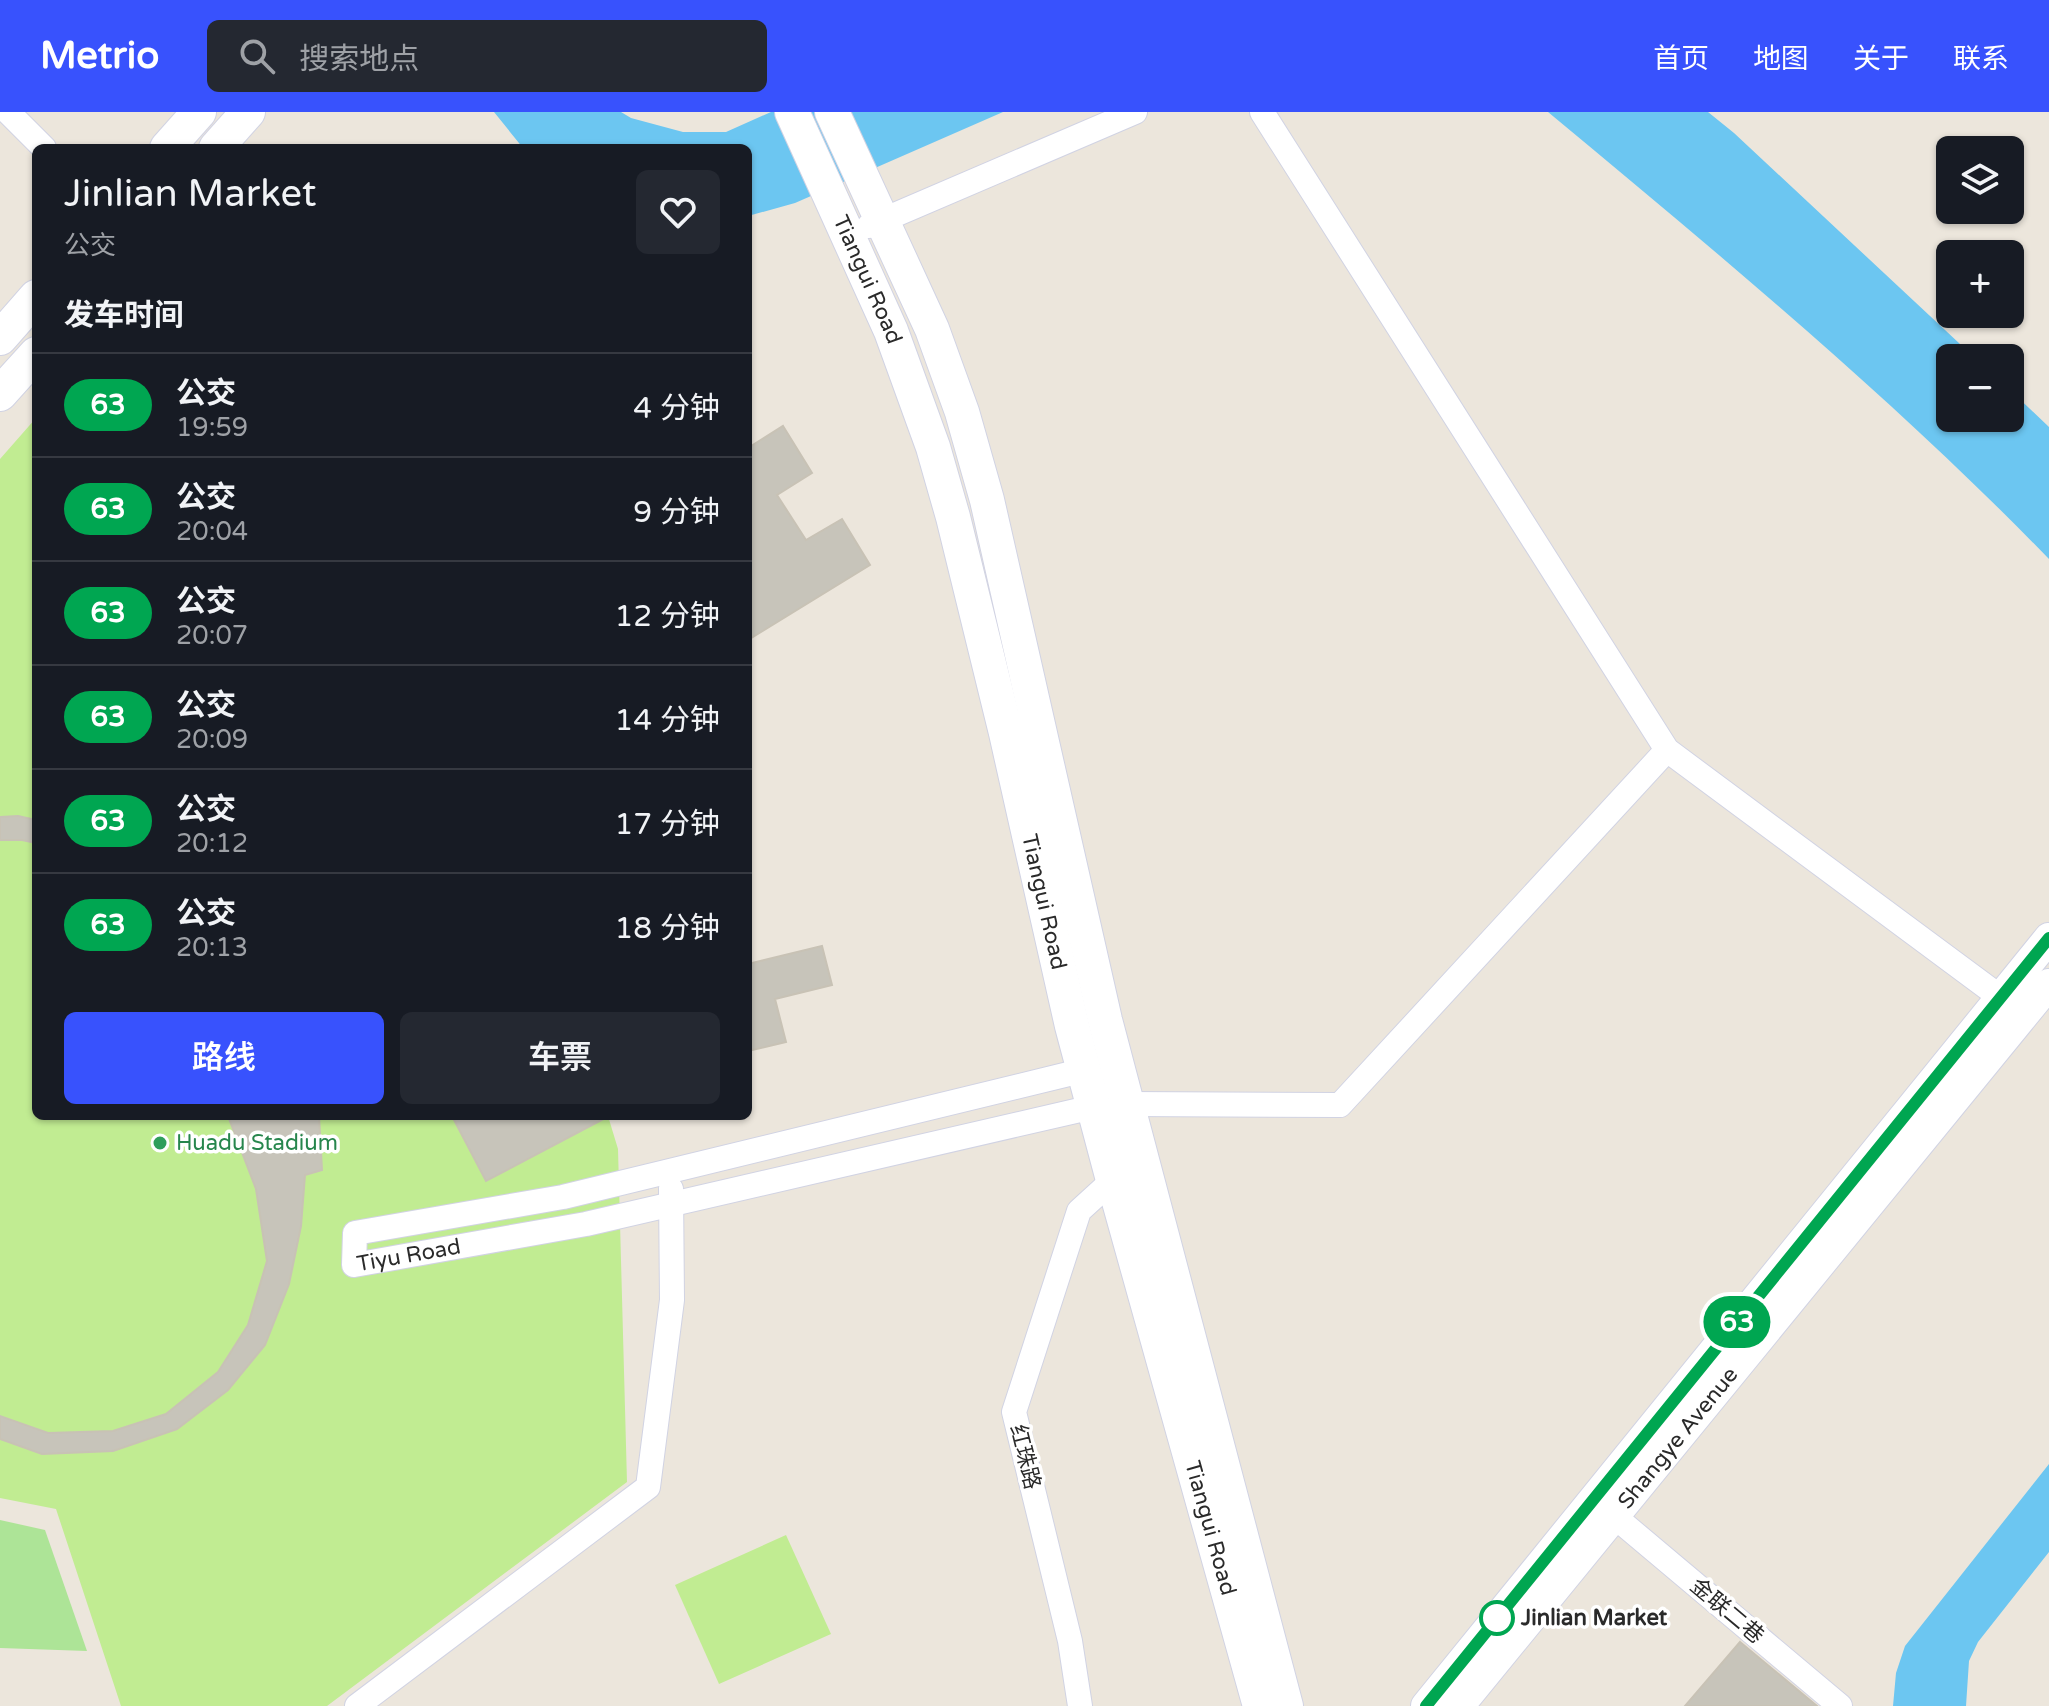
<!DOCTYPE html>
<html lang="zh">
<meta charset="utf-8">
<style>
:root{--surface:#171b24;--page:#242831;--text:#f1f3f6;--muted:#9ea1a6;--line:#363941;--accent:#3852fd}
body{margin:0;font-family:"Varela Round","Noto Sans SC",sans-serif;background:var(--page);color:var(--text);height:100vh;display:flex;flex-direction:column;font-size:30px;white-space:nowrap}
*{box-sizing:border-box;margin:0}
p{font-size:26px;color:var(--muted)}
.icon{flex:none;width:44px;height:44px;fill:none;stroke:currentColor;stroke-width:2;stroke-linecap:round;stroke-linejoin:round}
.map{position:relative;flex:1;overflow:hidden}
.details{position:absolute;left:32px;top:32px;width:720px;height:976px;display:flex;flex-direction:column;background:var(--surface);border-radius:12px;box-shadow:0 2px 6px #0004}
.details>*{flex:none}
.badge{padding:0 16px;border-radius:26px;font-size:28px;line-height:52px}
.buttons{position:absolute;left:1936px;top:24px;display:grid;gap:16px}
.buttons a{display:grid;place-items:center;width:88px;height:88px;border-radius:12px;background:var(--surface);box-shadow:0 2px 6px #0004;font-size:40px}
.map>.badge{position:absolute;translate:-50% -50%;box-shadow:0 0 0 4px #fff}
h2{padding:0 32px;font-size:30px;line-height:72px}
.round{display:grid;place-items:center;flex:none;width:84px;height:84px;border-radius:12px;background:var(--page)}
.head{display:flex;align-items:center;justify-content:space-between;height:136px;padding:0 32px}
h1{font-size:38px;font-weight:600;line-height:60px}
.primary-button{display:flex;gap:16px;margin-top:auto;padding:16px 32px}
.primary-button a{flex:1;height:92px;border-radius:12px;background:var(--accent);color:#fff;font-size:32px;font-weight:600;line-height:92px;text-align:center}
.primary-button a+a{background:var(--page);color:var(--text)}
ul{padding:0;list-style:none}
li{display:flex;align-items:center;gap:24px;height:104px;padding:0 32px;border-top:2px solid var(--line)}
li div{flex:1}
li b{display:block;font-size:30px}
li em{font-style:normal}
li .badge{min-width:88px;font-weight:700;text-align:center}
header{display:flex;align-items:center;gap:48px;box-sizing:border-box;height:112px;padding:0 40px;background:var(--accent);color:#fff}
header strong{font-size:38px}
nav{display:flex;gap:44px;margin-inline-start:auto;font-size:28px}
.search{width:560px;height:72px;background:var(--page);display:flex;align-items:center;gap:20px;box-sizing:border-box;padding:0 28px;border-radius:12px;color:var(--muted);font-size:30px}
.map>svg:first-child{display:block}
.green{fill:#ade497}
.pitch{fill:#c1ec92}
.water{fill:#6cc6f1}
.building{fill:#c7c4ba;stroke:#c8c2b5;stroke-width:2}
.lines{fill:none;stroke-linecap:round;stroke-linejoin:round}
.minor-casing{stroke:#d1d3e3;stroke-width:26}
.tertiary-casing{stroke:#d1d3e3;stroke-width:32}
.secondary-casing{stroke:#d1d3e3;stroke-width:36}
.minor{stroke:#fff;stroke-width:24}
.tertiary{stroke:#fff;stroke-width:30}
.secondary{stroke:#fff;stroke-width:34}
.line-casing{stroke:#fff;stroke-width:18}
.line{stroke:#00a651;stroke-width:12}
.leisure-dot{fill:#2e9e5b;stroke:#fff;stroke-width:3}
.stop-dot{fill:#fff;stroke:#00a651;stroke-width:4}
.labels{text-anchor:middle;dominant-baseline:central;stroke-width:7;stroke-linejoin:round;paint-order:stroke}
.street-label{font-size:22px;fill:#2a2a2a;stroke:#fff}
.leisure-label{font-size:22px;fill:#27864d;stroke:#fff;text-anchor:start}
.stop-label{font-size:22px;font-weight:bold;fill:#2a2a2a;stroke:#fff;text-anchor:start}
</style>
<header>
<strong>Metrio</strong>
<div class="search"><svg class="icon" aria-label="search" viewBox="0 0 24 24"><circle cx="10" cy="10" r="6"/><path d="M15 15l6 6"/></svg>搜索地点</div>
<nav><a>首页</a><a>地图</a><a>关于</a><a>联系</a></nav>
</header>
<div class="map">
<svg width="2049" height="1594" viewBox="0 0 2049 1594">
<rect width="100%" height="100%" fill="#ece6dc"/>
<!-- green -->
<path class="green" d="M0,1408L45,1418L87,1539L0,1536Z"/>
<!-- pitch -->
<g class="pitch">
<path d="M36,306V1004H608L618,1037L627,1370L327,1594H121L56,1397L0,1386V347Z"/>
<path d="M786,1423L831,1522L719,1572L675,1473Z"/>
</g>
<!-- water -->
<g class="water">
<path d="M494,0H621L631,6L683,20H726L771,0H1003L795,91L748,104V36H523Z"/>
<path d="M1548,0H1708L1734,21L1975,246H1950V306H2010V278L2049,315V447C1893,286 1720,143 1548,0Z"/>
<path d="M2049,1352V1440L1978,1530L1969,1549L1966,1594H1893L1896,1561L1905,1534Z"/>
</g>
<!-- building -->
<g class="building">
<path d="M783,314L812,361L777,383L806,428L842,407L870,453L748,528V336Z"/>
<path d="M18,704L36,708V731L22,728H0V705Z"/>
<path d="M822,834L832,873L775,887L786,930L748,939V852Z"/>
<path d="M228,1004H319L322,1058L305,1063L301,1114L289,1172L265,1233L228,1278L177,1317L113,1339L42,1342L0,1327V1304L48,1321L113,1319L166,1302L218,1260L248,1213L267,1149L256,1077Z"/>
<path d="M452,1004H609L486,1069Z"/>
<path d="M1740,1530L1817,1594H1685Z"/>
</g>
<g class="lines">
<!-- minor casing -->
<g class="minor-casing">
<g id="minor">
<path d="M8,0L44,36"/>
<path d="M1262,0L1667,638L2000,885"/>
<path d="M869,114L1135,0"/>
<path id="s1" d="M1085,958L563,1085L355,1121L354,1153L586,1112L1093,995"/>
<path d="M1127,992L1340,993L1667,638"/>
<path d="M1614,1404L1840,1594"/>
<path d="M357,1594L648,1375L672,1188L671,1077"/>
<path d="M1080,1594L1070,1529L1014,1300L1079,1099L1113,1068"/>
</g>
</g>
<!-- tertiary casing -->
<g class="tertiary-casing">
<g id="tertiary">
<path d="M1426,1594L2049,826"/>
<path id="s2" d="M1459,1594L2049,872"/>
</g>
</g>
<!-- secondary casing -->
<g class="secondary-casing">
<g id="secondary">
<path id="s3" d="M792,0L891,219L933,335L953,405L1006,621L1072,914L1113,1068L1260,1594"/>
<path d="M832,0L932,217L962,300L987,388L1105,908L1286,1594"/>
<path d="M167,36L199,0"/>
<path d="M216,36L248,0"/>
<path d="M0,226L36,185"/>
<path d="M0,282L36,242"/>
</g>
</g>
<!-- minor -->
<use href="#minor" class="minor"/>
<!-- tertiary -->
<use href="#tertiary" class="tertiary"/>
<!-- secondary -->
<use href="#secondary" class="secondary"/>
</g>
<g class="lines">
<!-- line casing -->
<g class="line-casing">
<path id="line" d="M1426,1594L2049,826"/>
</g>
<!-- line -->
<use href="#line" class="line"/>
</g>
<!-- markers -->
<circle class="leisure-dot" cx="160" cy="1031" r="8"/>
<circle class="stop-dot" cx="1497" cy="1506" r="16"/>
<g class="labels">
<!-- street labels -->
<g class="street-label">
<text stroke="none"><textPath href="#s3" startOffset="184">Tiangui Road</textPath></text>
<text stroke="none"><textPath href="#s3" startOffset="832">Tiangui Road</textPath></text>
<text stroke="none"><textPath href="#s1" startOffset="836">Tiyu Road</textPath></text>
<text stroke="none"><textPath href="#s2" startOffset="346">Shangye Avenue</textPath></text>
<text transform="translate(1025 1345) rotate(76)">红珠路</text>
<text stroke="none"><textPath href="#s3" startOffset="1480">Tiangui Road</textPath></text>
<text transform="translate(1727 1499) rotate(40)">金联二巷</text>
</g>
<!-- leisure labels -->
<g class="leisure-label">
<text x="176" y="1031">Huadu Stadium</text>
</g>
<!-- stop labels -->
<g class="stop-label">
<text x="1521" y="1506">Jinlian Market</text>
</g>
</g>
</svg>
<div class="buttons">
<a><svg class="icon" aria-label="layers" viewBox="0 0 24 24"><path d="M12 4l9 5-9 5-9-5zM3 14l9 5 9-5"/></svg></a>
<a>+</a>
<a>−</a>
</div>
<b class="badge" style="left:1737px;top:1210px;background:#00a651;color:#fff">63</b>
<section class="details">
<div class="head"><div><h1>Jinlian Market</h1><p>公交</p></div><a class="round"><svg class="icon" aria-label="heart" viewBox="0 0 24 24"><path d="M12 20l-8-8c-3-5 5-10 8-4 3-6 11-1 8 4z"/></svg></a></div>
<h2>发车时间</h2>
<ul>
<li><span class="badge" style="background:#00a651;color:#fff">63</span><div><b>公交</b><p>19:59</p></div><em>4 分钟</em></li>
<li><span class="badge" style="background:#00a651;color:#fff">63</span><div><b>公交</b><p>20:04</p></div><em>9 分钟</em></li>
<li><span class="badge" style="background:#00a651;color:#fff">63</span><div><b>公交</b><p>20:07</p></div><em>12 分钟</em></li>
<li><span class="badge" style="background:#00a651;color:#fff">63</span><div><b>公交</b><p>20:09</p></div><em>14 分钟</em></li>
<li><span class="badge" style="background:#00a651;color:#fff">63</span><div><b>公交</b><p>20:12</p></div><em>17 分钟</em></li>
<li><span class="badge" style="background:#00a651;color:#fff">63</span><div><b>公交</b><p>20:13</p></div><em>18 分钟</em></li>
</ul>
<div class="primary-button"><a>路线</a><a>车票</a></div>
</section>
</div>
